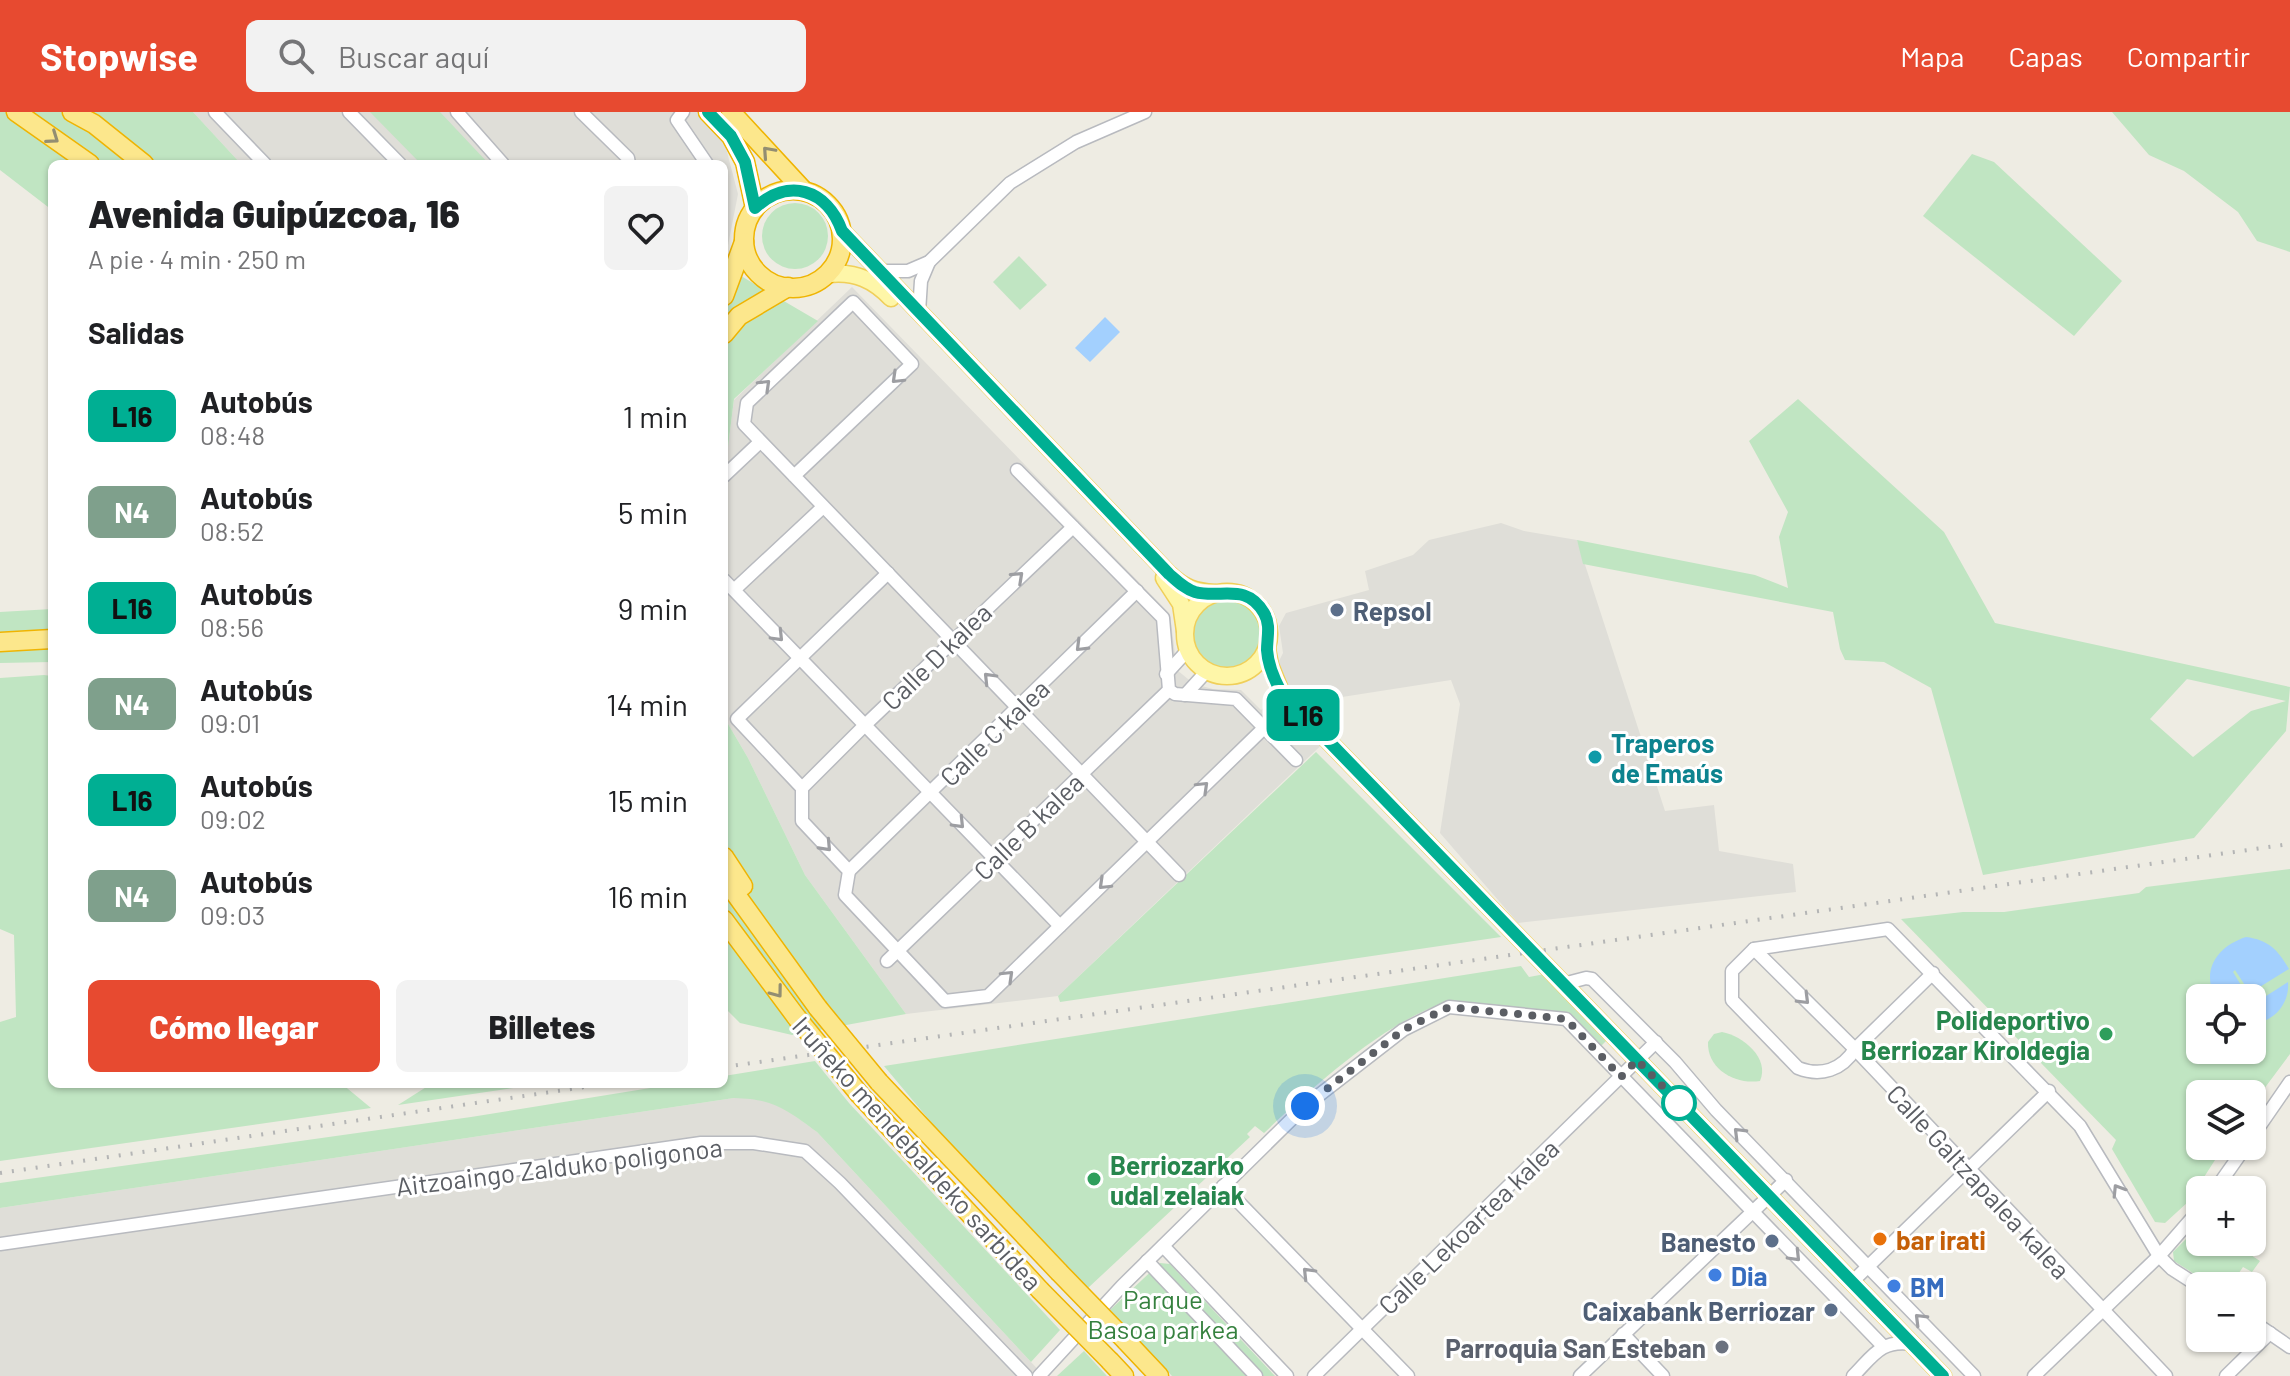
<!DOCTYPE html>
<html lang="es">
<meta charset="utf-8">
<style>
:root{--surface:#fff;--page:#f2f2f2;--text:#202124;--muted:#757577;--accent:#e74a30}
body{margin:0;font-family:Barlow,sans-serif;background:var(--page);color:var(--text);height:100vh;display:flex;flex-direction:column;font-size:30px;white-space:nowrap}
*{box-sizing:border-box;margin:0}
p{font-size:26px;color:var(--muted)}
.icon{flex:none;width:44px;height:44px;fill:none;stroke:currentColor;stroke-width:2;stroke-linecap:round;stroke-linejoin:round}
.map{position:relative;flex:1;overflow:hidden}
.panel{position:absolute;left:48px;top:48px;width:680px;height:928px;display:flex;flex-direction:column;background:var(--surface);border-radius:12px;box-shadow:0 2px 6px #0004}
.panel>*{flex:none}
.badge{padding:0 16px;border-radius:12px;font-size:28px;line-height:52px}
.controls{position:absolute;left:2186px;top:872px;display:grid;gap:16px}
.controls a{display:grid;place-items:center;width:80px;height:80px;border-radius:12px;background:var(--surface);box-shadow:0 2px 6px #0004;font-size:40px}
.you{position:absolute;width:40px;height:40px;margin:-20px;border:6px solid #fff;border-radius:50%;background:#1a73e8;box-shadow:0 0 0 12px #1a73e833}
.map>.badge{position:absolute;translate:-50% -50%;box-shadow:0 0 0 4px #fff}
h2{padding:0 40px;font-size:30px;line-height:72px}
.round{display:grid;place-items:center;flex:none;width:84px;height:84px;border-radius:12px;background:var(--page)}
.headline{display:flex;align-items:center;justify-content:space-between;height:136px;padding:0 40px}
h1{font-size:38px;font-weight:800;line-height:60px}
.button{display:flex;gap:16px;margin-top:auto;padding:16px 40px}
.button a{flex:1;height:92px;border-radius:12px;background:var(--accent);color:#fff;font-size:32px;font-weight:800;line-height:92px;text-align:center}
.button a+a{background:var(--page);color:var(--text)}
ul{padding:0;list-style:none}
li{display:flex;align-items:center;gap:24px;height:96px;padding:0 40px}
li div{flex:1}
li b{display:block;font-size:30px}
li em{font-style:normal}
li .badge{min-width:88px;font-weight:700;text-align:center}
header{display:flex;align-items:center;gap:48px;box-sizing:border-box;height:112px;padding:0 40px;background:var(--accent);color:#fff}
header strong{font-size:38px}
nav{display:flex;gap:44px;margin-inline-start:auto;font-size:28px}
.search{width:560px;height:72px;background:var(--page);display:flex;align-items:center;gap:20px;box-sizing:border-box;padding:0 28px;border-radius:12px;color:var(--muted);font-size:30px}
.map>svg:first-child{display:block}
.industrial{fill:#dfded8}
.green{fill:#c0e5c2;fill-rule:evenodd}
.water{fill:#a3d0fe}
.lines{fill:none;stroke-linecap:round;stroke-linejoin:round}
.minor-casing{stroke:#b8babf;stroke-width:15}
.major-casing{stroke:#f0cf5a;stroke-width:19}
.highway-casing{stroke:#efb402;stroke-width:21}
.minor{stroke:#fff;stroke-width:12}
.major{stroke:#fef6a8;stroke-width:16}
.highway{stroke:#fce78c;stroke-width:18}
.rail{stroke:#b4b5b5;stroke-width:4;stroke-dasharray:2 10;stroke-linecap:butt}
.highway-bridge-casing{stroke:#efb402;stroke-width:21;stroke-linecap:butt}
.highway-bridge{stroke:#fce78c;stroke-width:18}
.oneway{stroke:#938e72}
.oneway2{stroke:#9d9ea2}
.line-casing{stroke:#fff;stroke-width:18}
.line{stroke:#00af93;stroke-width:12}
.walk{stroke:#5b5e64;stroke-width:8;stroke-dasharray:0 14.4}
.service-dot{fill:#5c6f8a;stroke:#fff;stroke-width:3}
.culture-dot{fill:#0f9aa8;stroke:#fff;stroke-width:3}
.leisure-dot{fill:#2e9e5b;stroke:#fff;stroke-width:3}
.stop-dot{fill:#fff;stroke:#00af93;stroke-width:4}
.food-dot{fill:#e8710a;stroke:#fff;stroke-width:3}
.shop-dot{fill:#3f7fe0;stroke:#fff;stroke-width:3}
.worship-dot{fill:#6b7280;stroke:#fff;stroke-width:3}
.labels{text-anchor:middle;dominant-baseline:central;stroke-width:6;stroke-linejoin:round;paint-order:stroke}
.service-label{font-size:26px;font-weight:bold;fill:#4e5e75;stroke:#fff;text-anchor:end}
.street-label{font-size:26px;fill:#5b5e64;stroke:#fff}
.culture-label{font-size:26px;font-weight:bold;fill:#0d838f;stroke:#fff;text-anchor:start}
.leisure-label{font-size:26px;font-weight:bold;fill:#27864d;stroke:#fff;text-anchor:end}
.food-label{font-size:26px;font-weight:bold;fill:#c56008;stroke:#fff;text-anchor:start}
.shop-label{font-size:26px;font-weight:bold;fill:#366cbe;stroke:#fff;text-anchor:start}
.park-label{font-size:26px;fill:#35813e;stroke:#fff}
.worship-label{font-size:26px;font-weight:bold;fill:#5b616d;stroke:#fff;text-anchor:end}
</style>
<header>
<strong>Stopwise</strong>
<div class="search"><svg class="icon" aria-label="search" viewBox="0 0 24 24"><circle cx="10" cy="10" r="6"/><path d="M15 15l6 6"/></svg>Buscar aquí</div>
<nav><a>Mapa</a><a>Capas</a><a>Compartir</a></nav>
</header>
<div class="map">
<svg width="2290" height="1264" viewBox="0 0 2290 1264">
<rect width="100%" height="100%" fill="#eeece3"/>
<!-- industrial -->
<g class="industrial">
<path d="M193,0H724L726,36L738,82L724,154V52H241Z"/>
<path d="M852,175L1170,502L1177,558L1194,572L1213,577L1241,578L1261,598L1287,575L1279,563L1278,551L1283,541L1279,514L1286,501L1369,478L1365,459L1413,443L1429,428L1501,411L1524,419L1577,428L1665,699L1714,693L1719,739L1793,752L1796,780L1518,811L1440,721L1460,592L1451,568L1310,590L1334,621L1058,884L906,902L805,763L748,646L724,605V345L727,342L734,288Z"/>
<path d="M734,986H760L787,998L817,1020L1044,1264H0V1096Z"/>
</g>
<!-- green -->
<g class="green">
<path d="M0,0H193L241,52H52V98L0,58Z"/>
<path d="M370,0H440L489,52H421Z"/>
<path d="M2112,0H2290V140L2257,129L2238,100L2184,59L2149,43Z"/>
<path d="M1972,42L1994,50L2122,169L2074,224L1923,104Z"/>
<circle cx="795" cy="124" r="33"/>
<path d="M1019,144L1047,173L1020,198L993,170Z"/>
<path d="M724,154L818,209L734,287L727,343L724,345Z"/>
<path d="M1798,287L1944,420L1995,511L2290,575L2286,619L2194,726L1983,763L1931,576L1884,550L1845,548L1840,537L1833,500L1583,452L1577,428L1755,463L1788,476L1779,425L1788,400L1749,329ZM2187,567L2286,589L2251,599L2193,645L2150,607Z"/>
<circle cx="1227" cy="524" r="36"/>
<path d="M52,497V550L0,551V500Z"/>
<path d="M44,563L52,564V972H342L371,996L0,1049V910L16,905L14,823L0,817V566Z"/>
<path d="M724,605L748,646L805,763L906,902L792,923L740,911L724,895Z"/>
<path d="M1316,640L1501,825L1060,890L1058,884Z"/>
<path d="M2290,757V942L2252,993V982H2200V1034H2224L2188,1090L2165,1111L2155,1110L2112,1037L2116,1028L1901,807L1963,800H2004L2139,781L2146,775ZM2200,886H2252V938H2200Z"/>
<path d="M1521,854L1529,865L1545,862L1609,926L1599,936L1562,900L1454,889C1395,900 1308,979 1264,1021L1255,1014L1247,1022L1250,1025L1088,1176L941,1022L884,954Z"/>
<path d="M1722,920C1743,924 1770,946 1760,969C1735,973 1707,957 1708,930L1714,922Z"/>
<path d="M815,949L849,991L1060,1218L1031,1250L817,1020C785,997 774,987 734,986L0,1096V1071L471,1005L675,972H724V964Z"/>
<path d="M431,972H540L398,993Z"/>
<path d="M2200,1113V1130H2231L2260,1149L2252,1160L2243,1155L2230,1174H2213L2174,1149L2173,1140Z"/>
<path d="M1160,1151L1170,1152L1275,1264H1172L1110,1198Z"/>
<path d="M1084,1239L1107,1264H1057Z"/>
</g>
<!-- water -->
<g class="water">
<path d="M1105,205L1120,220L1090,250L1075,236Z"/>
<path d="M2246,825C2269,828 2278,838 2289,857L2250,881L2235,858L2233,860L2247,883L2241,886H2215C2201,857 2218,834 2246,825Z"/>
<path d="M2288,870C2290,892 2273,911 2252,911V893Z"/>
</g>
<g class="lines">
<!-- minor casing -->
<g class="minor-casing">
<g id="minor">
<path d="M215,0L265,52"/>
<path d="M349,0L400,52"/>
<path d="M457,0L503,52"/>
<path d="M581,0L628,46L629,52"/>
<path d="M683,0L677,8L707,52"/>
<path d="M880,159H908L929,150L1010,71L1076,30L1145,0"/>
<path d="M919,200L921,169L929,150"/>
<path d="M1017,358L1163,506L1169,578L1175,582L1236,587L1296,648"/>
<path d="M724,364L760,330"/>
<path d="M794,364L912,252L853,190L747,291L744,312L1179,763"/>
<path d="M888,461L737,607L802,676V709L849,759L845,783L945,889L988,884L1264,616"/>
<path d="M724,468L1060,814"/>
<path d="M734,478L823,395"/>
<path d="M1166,562L1188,538"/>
<path d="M1185,583L1206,560"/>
<path d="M802,676L864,614L1073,415"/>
<path d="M849,759L1137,479"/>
<path d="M1754,837L1855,937L2166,1264"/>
<path d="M887,849L1169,578"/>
<path d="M1933,861L1855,937C1842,958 1821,965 1798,956L1732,888V859L1754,837L1888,817L2080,1014L2159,1144L2172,1157L2200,1175"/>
<path d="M1563,872L1586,866L1592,867L1675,950L1716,998L1974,1264"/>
<path d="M2252,1025L2290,970"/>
<path d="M1223,1074L1408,1264"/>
<path d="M2215,1078L2246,1034"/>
<path d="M0,1132L701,1031H754L805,1039L840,1071L1026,1264"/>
<path d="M1163,1134L1287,1264"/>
<path d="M1147,1149L1256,1264"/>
<path d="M1852,1170L2049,979"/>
<path d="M2252,1209L2290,1235"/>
<path d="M1623,1222L1663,1264"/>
<path d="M1039,1264L1122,1174L1305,994L1403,918L1449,895L1566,907L1883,1234"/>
<path d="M1314,1264L1656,930"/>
<path d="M1580,1264L1786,1068"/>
<path d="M1853,1264C1873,1244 1881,1227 1912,1232"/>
<path d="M2034,1264L2159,1144L2200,1097"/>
<path d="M2226,1264L2270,1221"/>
</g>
</g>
<!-- major casing -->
<g class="major-casing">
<g id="major">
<path d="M842,119L1169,462C1184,476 1195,480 1215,481"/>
<path d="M829,162C855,159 874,168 891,186"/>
<path d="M1164,466L1181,492L1185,519"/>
<circle cx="1227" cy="522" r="42"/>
<path d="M1267,537L1270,553L1281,580L1943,1264"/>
</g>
</g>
<!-- highway casing -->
<g class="highway-casing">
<g id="highway">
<path d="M16,0L90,52"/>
<path d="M72,0L94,12L144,52"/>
<path d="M708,0L731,24L745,50L755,96"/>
<path d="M731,0L804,79"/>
<circle cx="793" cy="127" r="49"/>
<path d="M724,184L744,130"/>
<path d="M724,222L739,204L788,175"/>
<path d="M0,530L52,527"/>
<path d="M724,745L743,774"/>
<path d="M724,766L818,896"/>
<path d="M724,808L797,906"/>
<path d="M879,970L1059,1160"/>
<path d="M860,983L1040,1178"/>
<path d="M1126,1229L1159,1264"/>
<path d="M1110,1249L1124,1264"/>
</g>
</g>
<!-- minor -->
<use href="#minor" class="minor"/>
<!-- major -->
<use href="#major" class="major"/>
<!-- highway -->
<use href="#highway" class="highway"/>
<!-- rail -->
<g class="rail">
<path d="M724,955L2290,732"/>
<path d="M0,1061L605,972"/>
</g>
<!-- highway-bridge casing -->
<g class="highway-bridge-casing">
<g id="highway-bridge">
<path d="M818,896L879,970"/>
<path d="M797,906L860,983"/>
<path d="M1059,1160L1126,1229"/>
<path d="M1040,1178L1110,1249"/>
</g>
</g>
<!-- highway-bridge -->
<use href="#highway-bridge" class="highway-bridge"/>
</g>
<!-- one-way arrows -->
<defs><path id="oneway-chevron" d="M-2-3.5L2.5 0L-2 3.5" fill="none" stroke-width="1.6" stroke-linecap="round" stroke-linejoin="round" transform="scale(2)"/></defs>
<g class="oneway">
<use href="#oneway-chevron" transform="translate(53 26) rotate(35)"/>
<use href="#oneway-chevron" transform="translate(768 40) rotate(-132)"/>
<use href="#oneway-chevron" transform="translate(777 880) rotate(53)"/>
</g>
<g class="oneway2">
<use href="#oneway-chevron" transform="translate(897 266) rotate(136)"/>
<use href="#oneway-chevron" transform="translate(765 273) rotate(-44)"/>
<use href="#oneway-chevron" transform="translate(1018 465) rotate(-43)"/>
<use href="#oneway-chevron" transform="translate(778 524) rotate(46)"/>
<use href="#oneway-chevron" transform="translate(1081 534) rotate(135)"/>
<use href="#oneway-chevron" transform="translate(989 566) rotate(-134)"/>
<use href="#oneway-chevron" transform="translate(1203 675) rotate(-44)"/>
<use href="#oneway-chevron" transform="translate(959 711) rotate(46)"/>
<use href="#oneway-chevron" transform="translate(826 734) rotate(47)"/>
<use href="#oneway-chevron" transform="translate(1104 772) rotate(136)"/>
<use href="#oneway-chevron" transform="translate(1008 864) rotate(-44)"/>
<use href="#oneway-chevron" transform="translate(1804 887) rotate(45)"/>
<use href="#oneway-chevron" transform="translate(1739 1021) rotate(-135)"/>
<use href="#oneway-chevron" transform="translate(2118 1078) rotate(-122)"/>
<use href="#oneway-chevron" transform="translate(1795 1144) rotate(46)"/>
<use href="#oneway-chevron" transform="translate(1308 1161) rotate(-134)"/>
<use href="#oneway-chevron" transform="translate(1920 1207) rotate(-135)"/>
</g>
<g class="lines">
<!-- line casing -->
<g class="line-casing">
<path id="line" d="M708,0L731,24L745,50L755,96C788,65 827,77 842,119L1169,462C1177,469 1185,477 1195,480C1221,487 1246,470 1264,501C1271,513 1267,525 1267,538C1268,553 1274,567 1281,580L1943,1264"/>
</g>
<!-- line -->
<use href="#line" class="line"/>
<!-- walk -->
<path class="walk" d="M1305,994L1403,918L1449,895L1566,907L1621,965L1637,948L1679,991"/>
</g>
<!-- markers -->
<g class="service-dot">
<circle cx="1337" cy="498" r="8"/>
<circle cx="1772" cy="1129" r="8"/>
<circle cx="1831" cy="1198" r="8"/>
</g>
<circle class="culture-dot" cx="1595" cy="645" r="8"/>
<g class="leisure-dot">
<circle cx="2106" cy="922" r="8"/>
<circle cx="1094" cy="1067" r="8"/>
</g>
<circle class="stop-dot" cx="1679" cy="991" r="16"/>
<circle class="food-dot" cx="1880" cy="1127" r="8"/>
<g class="shop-dot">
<circle cx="1715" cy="1163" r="8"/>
<circle cx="1894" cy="1174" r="8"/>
</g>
<circle class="worship-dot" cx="1722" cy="1235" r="8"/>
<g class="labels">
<!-- service labels -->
<g class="service-label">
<text x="1353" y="498" text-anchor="start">Repsol</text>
<text x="1756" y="1129">Banesto</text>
<text x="1815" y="1198">Caixabank Berriozar</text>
</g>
<!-- street labels -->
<g class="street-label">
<text transform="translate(936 544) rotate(-44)">Calle D kalea</text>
<text transform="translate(994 620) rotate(-44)">Calle C kalea</text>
<text transform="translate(1028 714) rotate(-44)">Calle B kalea</text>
<text transform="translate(918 1041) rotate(48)">Iruñeko mendebaldeko sarbidea</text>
<text transform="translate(559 1054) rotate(-7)">Aitzoaingo Zalduko poligonoa</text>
<text transform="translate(1979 1069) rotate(47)">Calle Galtzapalea kalea</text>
<text transform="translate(1468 1114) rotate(-44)">Calle Lekoartea kalea</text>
</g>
<!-- culture labels -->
<g class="culture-label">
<text x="1611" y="630">Traperos<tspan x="1611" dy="30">de Emaús</tspan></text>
</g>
<!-- leisure labels -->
<g class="leisure-label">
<text x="2090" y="907">Polideportivo<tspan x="2090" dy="30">Berriozar Kiroldegia</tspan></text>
<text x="1110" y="1052" text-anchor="start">Berriozarko<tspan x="1110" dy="30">udal zelaiak</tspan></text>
</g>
<!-- food labels -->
<g class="food-label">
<text x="1896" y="1127">bar irati</text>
</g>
<!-- shop labels -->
<g class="shop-label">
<text x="1731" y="1163">Dia</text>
<text x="1910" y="1174">BM</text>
</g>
<!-- park labels -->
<g class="park-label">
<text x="1163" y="1186">Parque<tspan x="1163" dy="30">Basoa parkea</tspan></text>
</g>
<!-- worship labels -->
<g class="worship-label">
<text x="1706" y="1235">Parroquia San Esteban</text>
</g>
</g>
</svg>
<div class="controls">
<a><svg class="icon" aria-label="locate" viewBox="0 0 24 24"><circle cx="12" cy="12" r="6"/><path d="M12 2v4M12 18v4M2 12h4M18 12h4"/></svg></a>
<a><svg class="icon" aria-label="layers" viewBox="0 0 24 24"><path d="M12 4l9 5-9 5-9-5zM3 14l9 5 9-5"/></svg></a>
<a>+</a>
<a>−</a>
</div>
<div class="you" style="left:1305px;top:994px"></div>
<b class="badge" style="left:1303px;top:603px;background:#00af93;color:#111">L16</b>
<section class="panel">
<div class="headline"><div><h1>Avenida Guipúzcoa, 16</h1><p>A pie · 4 min · 250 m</p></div><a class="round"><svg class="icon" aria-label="heart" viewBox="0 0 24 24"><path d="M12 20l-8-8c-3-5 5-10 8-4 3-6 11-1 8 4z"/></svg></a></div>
<h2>Salidas</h2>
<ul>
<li><span class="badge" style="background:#00af93;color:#111">L16</span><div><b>Autobús</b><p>08:48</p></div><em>1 min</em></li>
<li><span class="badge" style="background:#7fa08c;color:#fff">N4</span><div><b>Autobús</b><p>08:52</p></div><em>5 min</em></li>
<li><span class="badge" style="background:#00af93;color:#111">L16</span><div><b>Autobús</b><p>08:56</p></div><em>9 min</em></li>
<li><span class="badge" style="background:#7fa08c;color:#fff">N4</span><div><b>Autobús</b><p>09:01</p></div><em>14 min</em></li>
<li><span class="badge" style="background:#00af93;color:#111">L16</span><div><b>Autobús</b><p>09:02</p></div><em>15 min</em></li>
<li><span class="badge" style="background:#7fa08c;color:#fff">N4</span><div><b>Autobús</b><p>09:03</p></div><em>16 min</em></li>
</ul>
<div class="button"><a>Cómo llegar</a><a>Billetes</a></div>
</section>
</div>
